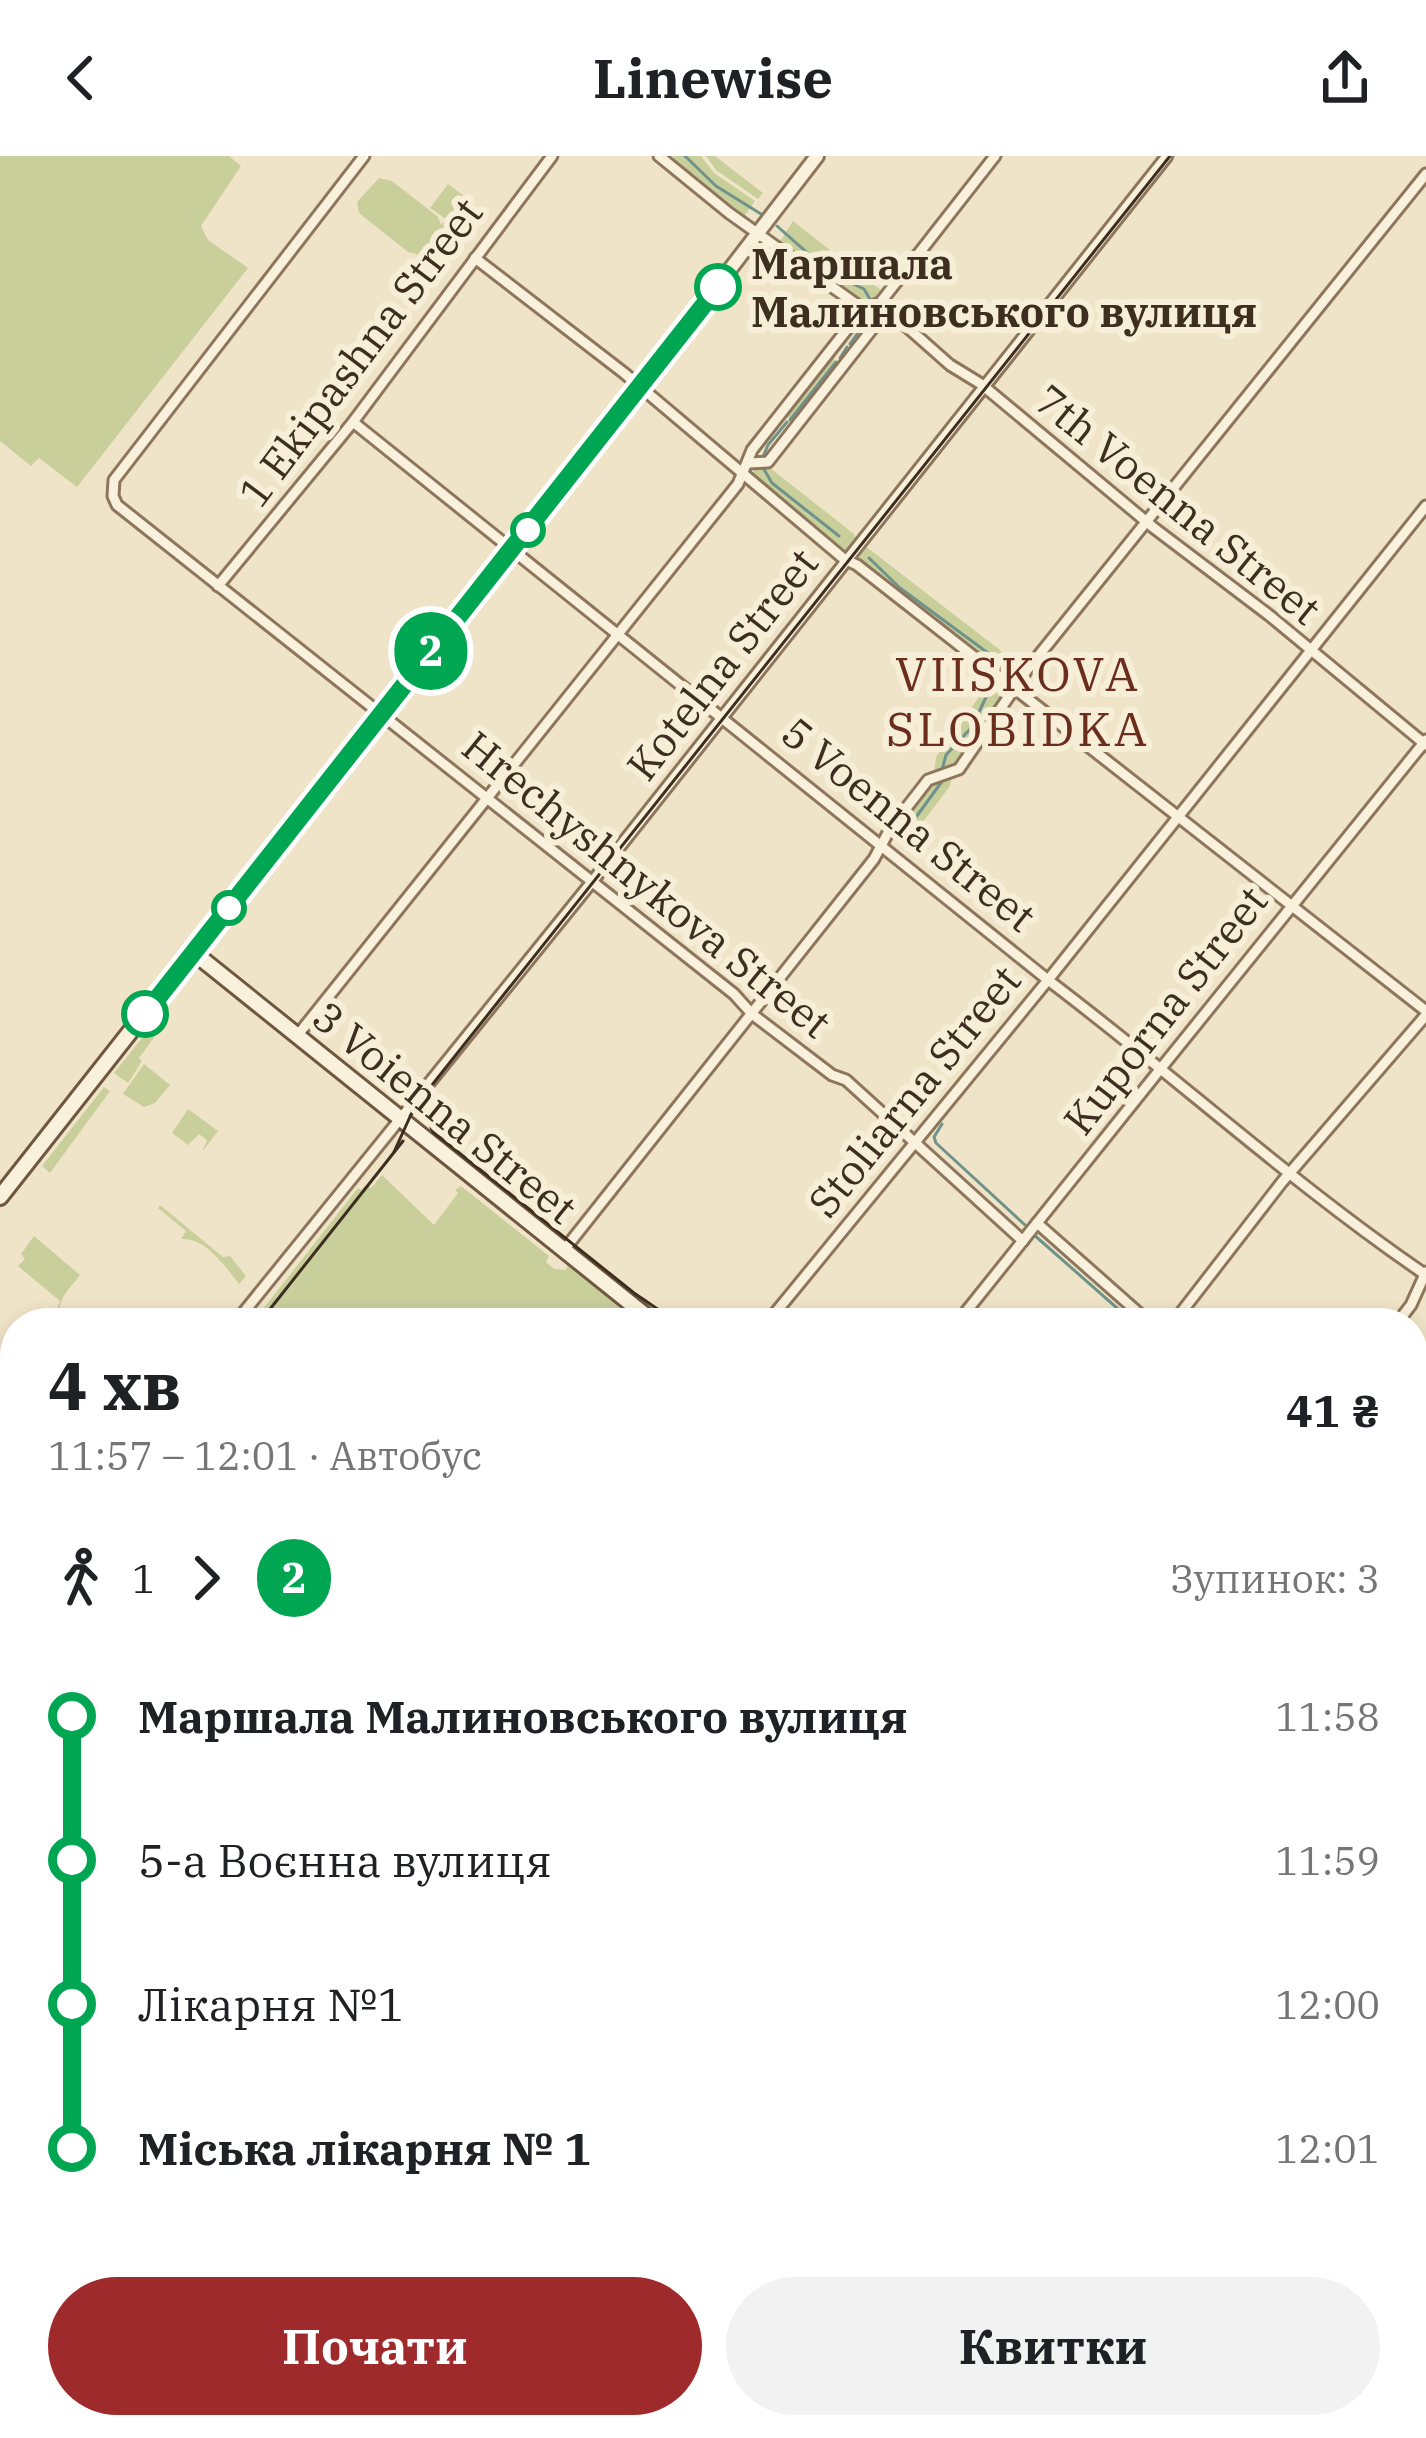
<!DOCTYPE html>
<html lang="uk">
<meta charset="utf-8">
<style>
:root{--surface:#fff;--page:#f2f2f2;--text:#202124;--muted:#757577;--accent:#9e2a2b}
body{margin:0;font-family:"IBM Plex Serif",serif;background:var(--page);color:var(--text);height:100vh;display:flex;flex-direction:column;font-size:45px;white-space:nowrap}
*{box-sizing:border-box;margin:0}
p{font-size:39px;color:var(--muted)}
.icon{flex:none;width:66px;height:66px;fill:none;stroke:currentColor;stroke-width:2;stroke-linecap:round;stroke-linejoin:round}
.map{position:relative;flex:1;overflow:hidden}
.drawer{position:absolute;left:0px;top:1152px;width:1428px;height:1131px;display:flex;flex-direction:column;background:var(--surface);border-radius:48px 48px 0 0;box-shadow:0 6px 18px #0003}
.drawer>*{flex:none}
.badge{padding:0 24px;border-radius:39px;font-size:42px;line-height:78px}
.map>.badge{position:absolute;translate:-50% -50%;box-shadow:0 0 0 6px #fff}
.legs{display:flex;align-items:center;gap:18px;height:132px;padding:0 48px;font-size:39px}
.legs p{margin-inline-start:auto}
.head{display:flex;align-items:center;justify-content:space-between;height:204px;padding:0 48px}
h1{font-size:66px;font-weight:700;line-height:90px}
.primary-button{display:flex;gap:24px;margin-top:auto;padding:24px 48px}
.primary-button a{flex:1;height:138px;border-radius:72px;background:var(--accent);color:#fff;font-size:48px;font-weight:700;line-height:138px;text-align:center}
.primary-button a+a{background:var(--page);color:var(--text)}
ul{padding:0 48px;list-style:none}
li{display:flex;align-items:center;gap:42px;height:144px;font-size:45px}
li i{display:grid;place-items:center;width:18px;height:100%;margin:0 15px;background:currentColor}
li i::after{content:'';width:30px;height:30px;margin:-15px;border:9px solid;border-radius:50%;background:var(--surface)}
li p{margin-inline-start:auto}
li:first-child i{background:linear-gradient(#0000 50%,currentColor 0)}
li:last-child i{background:linear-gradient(currentColor 50%,#0000 0)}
header{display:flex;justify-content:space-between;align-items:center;height:156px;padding:0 48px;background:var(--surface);font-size:54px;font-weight:700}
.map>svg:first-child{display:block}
.green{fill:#c9cf9b}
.cemetery{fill:#bfc49a}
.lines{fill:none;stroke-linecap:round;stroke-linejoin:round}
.stream{stroke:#6f938a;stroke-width:3}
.minor-casing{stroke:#8d765c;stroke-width:15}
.tertiary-casing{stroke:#8d765c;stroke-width:18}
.secondary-casing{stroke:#6f573f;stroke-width:20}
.minor{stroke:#faf1dc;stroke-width:9}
.tertiary{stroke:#faf1dc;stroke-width:12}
.secondary{stroke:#faf1dc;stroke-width:14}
.tram{stroke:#3d2e20;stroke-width:3}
.line-1-casing{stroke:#fff;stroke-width:27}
.line-1{stroke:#00a651;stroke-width:18}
.stop-1-dot{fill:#fff;stroke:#00a651;stroke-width:6}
.labels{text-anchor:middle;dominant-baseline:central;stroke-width:12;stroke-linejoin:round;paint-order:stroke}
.stop-label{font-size:42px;font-weight:bold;fill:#3d2e20;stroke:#f7eed8;text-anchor:start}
.street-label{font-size:42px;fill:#3d2e20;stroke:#f7eed8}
.quarter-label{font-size:48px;letter-spacing:3px;fill:#6b2e1e;stroke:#f7eed8}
</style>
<header><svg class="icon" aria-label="back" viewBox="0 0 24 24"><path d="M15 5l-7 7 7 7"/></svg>Linewise<svg class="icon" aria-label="share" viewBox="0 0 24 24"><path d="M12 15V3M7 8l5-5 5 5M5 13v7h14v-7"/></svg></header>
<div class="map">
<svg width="1426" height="2282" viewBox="0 0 1426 2282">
<rect width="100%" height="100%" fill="#f0e4c8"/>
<!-- green -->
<g class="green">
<path d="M0,0H229L241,10L201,70L208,84L248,112L77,331L39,302L31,310L0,285Z"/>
<path d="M673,0H701L714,17L755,45L743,62L681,16Z"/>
<path d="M706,0H715L763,37L758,43L716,14Z"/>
<path d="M379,22L392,25L438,61L441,69L446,63L430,52L448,28L468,43L423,100L408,96L359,57L357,46Z"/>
<path d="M793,65L882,135L878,146L860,147L779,87Z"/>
<path d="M832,202L839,208L792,265L788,262V255Z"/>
<path d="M765,308L854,378L856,384L847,394L839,395L750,321L757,309Z"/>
<path d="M864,389L1022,511L1015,525L975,500L857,404Z"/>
<path d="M988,516L1007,530L1008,537L959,607L934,619L936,601L989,527Z"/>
<path d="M945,621H952L950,630L908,686L899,684L892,673L929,627Z"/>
<path d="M151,871L158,876L139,902L142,905L128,927L114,917Z"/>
<path d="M144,908L170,929L155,947L144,951L123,938Z"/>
<path d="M104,931L110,935L50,1017L42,1010Z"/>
<path d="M188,953L218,975L202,996L207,984L199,978L188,989L172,977Z"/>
<path d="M382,1019L434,1069L458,1037L455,1034L461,1030L549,1100L546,1106L554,1113L566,1114L568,1109L641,1167H252L358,1032L361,1034L366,1029L371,1032Z"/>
<path d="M160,1049L223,1101L230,1100L246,1120L239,1128C225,1110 205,1081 181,1083L186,1075L158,1052Z"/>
<path d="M34,1080L80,1119C68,1135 52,1147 64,1167L53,1165L60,1145L18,1110L25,1103L21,1098Z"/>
</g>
<!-- cemetery -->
<path class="cemetery" d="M1426,1378V1869L1413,1868V1858H1421V1822L1413,1794V1542Z"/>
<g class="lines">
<!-- stream -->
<g class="stream">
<path d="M685,0L716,30L761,58"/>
<path d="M777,70L830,117L864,133L871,145"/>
<path d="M850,188L873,156"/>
<path d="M840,202L847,191"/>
<path d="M790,264L836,206"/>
<path d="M762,303L768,289L787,266"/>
<path d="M762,310L772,327L839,380"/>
<path d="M869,402L900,432L996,503L999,512"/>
<path d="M942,614L946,599L972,571L994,524"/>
<path d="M903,679L943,624"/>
<path d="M942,968L934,981L936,987L1025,1069"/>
<path d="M1033,1078L1134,1167"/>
</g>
<!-- minor casing -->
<g class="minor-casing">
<g id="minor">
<path d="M364,0L114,324L113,340L117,349L734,838L752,858L832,919L846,924L1023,1085"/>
<path d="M659,0L729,57L863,153L880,147L950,209L981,228L1154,372L1270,460L1426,589"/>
<path d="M475,102L624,217L844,403L857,409L1426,855"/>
<path d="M880,147L995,0"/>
<path d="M353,266L1048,824C1175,920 1294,1029 1426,1119"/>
<path d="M749,307L768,306L887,154"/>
<path d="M218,430L353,266L552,0"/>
<path d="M297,880L738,328L752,294L863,153"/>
<path d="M1037,1067L1150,1167"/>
<path d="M564,1094L874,703L890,673L928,624L959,613L1027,514L1426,18"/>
<path d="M235,1167L591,727L1167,0"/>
<path d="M767,1167L1048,824L1426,350"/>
<path d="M957,1167C1113,972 1268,778 1426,584"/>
<path d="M1173,1167L1282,1026L1426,859"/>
<path d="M1397,1167L1411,1149L1426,1116"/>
<path d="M1413,1332L1416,1310"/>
<path d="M0,1470L15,1493"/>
<path d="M0,1619L15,1614"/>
<path d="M0,1894L15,1889"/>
<path d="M1413,2257L1426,2258"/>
<path d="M841,2268L844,2282"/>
<path d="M1067,2268L1071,2282"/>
</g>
</g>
<!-- tertiary casing -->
<g class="tertiary-casing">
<g id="tertiary">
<path d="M193,796L585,302L817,0"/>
<path d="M0,1363L15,1375"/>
<path d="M0,1408L15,1404"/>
<path d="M596,2268L600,2282"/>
<path d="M1277,2268L1280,2282"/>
</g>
</g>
<!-- secondary casing -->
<g class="secondary-casing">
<g id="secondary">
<path d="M0,1041L193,796L655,1167"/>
<path d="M1413,1310H1426"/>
</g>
</g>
<!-- minor -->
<use href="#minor" class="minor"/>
<!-- tertiary -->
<use href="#tertiary" class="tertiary"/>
<!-- secondary -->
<use href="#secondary" class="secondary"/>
<!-- tram -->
<g class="tram">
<path d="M394,996L419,941"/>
<path d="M259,1167L403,985"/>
<path d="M678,1167L634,1137L433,976L424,956L428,934L1170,0"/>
<path d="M0,1621L15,1616"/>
<path d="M604,2268L608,2282"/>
</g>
</g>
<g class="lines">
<!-- line-1 casing -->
<g class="line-1-casing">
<path id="line-1" d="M145,858L718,131"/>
</g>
<!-- line-1 -->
<use href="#line-1" class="line-1"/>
</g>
<!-- markers -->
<g class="stop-1-dot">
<circle cx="718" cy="131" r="21"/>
<circle cx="528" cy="374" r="15"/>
<circle cx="229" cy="752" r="15"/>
<circle cx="145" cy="858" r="21"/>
</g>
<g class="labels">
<!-- stop labels -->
<g class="stop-label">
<text x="751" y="107">Маршала<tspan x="751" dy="48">Малиновського вулиця</tspan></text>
</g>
<!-- street labels -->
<g class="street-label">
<text transform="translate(360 196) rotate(-53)">1 Ekipashna Street</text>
<text transform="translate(1178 348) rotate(39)">7th Voenna Street</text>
<text transform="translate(722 508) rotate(-52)">Kotelna Street</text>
<text transform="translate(909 668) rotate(39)">5 Voenna Street</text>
<text transform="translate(647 728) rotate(39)">Hrechyshnykova Street</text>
<text transform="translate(1165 854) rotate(-52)">Kuporna Street</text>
<text transform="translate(914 935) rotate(-51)">Stoliarna Street</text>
<text transform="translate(445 956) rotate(39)">3 Voienna Street</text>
</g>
<!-- quarter labels -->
<g class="quarter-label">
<text x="1018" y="517">VIISKOVA<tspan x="1018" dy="55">SLOBIDKA</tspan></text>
</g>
</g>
</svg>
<b class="badge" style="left:431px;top:495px;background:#00a651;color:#fff">2</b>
<section class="drawer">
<div class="head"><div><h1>4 хв</h1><p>11:57 – 12:01 · Автобус</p></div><b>41 ₴</b></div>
<div class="legs"><svg class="icon" aria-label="walk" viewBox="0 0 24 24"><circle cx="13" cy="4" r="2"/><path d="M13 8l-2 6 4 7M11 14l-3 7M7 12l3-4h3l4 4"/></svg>1<svg class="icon" aria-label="forward" viewBox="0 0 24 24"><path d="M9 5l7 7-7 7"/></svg><b class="badge" style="background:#00a651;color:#fff">2</b><p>Зупинок: 3</p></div>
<ul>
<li><i style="color:#00a651"></i><b>Маршала Малиновського вулиця</b><p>11:58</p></li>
<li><i style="color:#00a651"></i><span>5-а Воєнна вулиця</span><p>11:59</p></li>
<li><i style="color:#00a651"></i><span>Лікарня №1</span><p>12:00</p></li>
<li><i style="color:#00a651"></i><b>Міська лікарня № 1</b><p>12:01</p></li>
</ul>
<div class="primary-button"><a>Почати</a><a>Квитки</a></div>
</section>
</div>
